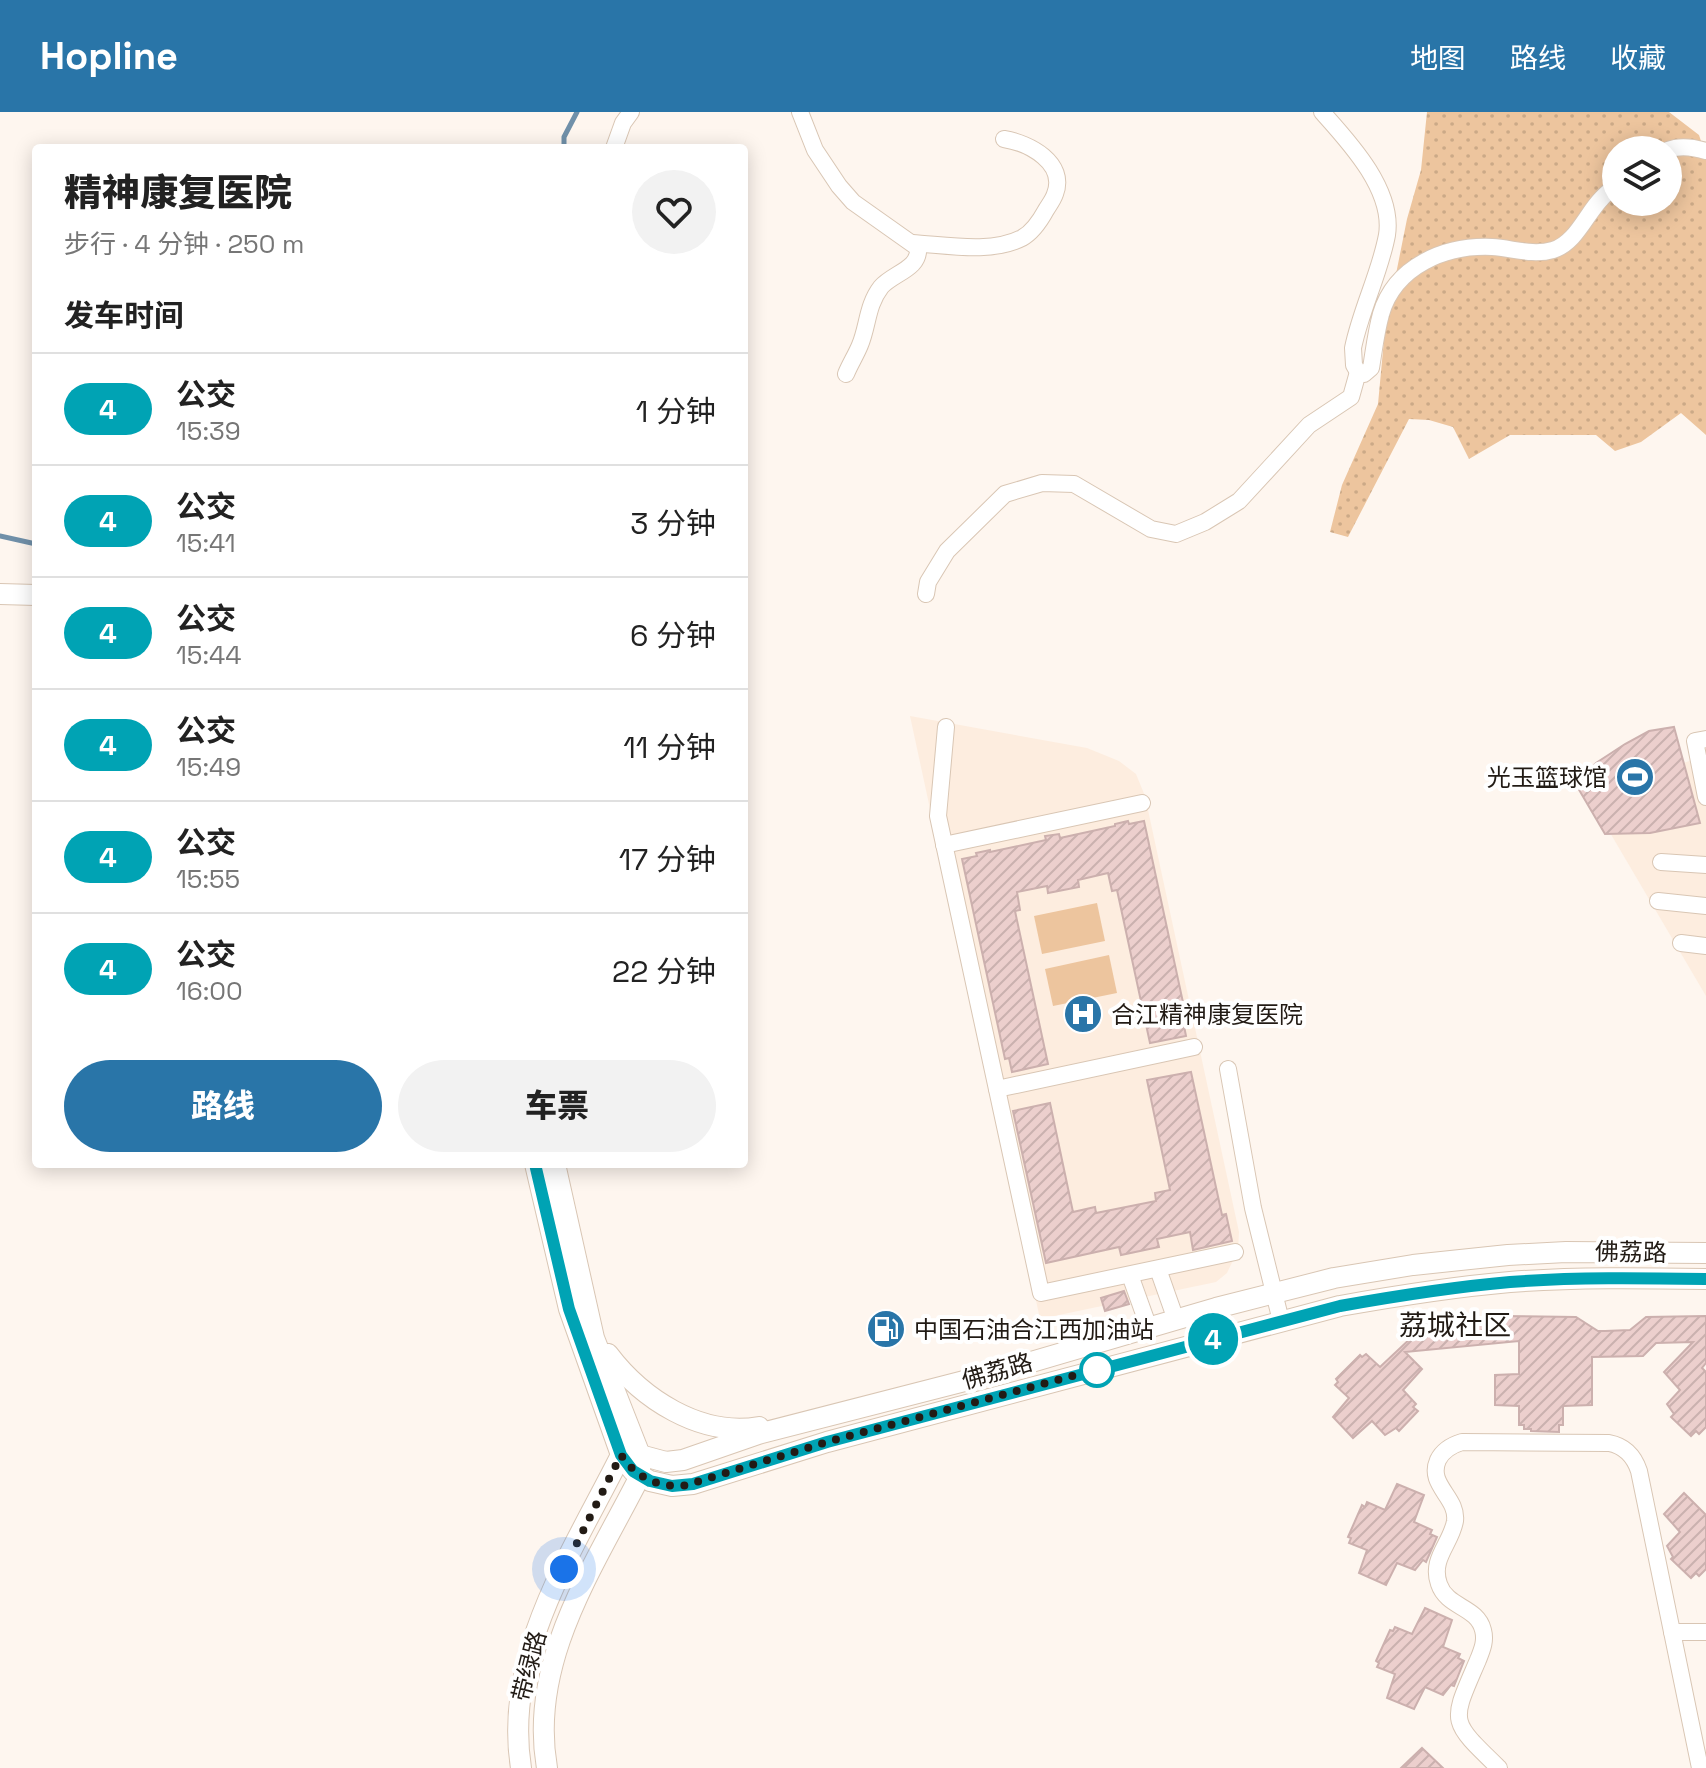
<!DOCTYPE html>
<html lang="zh">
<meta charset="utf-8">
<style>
:root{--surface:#fff;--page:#f2f2f2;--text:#222;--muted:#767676;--line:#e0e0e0;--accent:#2975a8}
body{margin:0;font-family:"Space Grotesk","Noto Sans SC",sans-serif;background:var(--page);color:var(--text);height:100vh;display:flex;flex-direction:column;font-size:30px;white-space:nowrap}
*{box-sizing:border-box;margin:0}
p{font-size:26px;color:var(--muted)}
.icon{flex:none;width:44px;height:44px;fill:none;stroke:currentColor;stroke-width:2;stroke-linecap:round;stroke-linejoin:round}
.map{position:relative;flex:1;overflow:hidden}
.details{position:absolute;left:32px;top:32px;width:716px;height:1024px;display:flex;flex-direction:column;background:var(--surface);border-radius:8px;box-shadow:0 4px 20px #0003}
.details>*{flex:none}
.badge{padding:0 16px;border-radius:26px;font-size:28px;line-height:52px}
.fabs{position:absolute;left:1602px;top:24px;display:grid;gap:16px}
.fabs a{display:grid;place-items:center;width:80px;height:80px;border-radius:50%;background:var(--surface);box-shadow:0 4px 20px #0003;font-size:40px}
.you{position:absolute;width:40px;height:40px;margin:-20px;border:6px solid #fff;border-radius:50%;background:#1a73e8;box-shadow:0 0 0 12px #1a73e833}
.map>.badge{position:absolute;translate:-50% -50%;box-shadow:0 0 0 4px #fff}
h2{padding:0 32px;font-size:30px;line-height:72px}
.round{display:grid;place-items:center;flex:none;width:84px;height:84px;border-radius:42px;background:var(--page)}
.headline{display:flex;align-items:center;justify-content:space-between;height:136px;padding:0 32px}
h1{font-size:38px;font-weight:800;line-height:60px}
.cta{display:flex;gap:16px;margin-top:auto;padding:16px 32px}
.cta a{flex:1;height:92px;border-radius:48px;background:var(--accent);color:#fff;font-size:32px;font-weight:800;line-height:92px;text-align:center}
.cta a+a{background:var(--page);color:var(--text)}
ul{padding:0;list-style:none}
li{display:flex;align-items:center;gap:24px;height:112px;padding:0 32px;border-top:2px solid var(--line)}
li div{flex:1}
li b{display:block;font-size:30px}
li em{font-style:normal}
li .badge{min-width:88px;font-weight:700;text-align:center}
header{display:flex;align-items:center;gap:48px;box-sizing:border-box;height:112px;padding:0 40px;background:var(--accent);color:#fff}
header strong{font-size:38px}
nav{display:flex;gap:44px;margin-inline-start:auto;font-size:28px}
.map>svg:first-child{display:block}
.built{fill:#fdeddf}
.grass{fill:url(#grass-dots);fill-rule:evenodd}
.garden{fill:#edc59e}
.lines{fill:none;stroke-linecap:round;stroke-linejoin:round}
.stream{stroke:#7090a9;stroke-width:5}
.building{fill:url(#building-hatch);stroke:#ccb0ae;stroke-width:2}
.minor-casing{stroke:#d9c6b4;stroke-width:18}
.major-casing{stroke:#d9c6b4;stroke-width:22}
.minor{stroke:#fff;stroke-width:16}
.major{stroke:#fff;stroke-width:20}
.line-casing{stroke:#fff;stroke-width:18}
.line{stroke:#00a3b4;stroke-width:12}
.walk{stroke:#221b15;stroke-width:8;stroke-dasharray:0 14.4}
.stop-dot{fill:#fff;stroke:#00a3b4;stroke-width:4}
.labels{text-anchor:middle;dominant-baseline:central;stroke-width:8;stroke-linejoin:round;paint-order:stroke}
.poi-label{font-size:24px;fill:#221b15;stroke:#fff;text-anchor:start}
.street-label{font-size:24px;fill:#221b15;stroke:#fff}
.quarter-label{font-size:28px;fill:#221b15;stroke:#fff}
</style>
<header>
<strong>Hopline</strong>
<nav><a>地图</a><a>路线</a><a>收藏</a></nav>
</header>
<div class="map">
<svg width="1706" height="1656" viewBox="0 0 1706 1656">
<defs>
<pattern id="grass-dots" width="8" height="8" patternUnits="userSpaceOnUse" patternTransform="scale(2)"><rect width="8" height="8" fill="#edc59e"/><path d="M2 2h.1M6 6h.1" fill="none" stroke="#cba987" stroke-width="1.8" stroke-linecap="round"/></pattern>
<pattern id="building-hatch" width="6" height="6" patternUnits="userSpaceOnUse" patternTransform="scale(2)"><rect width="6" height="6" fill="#eccfcd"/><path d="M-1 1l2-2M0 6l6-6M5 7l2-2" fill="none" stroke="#cab1af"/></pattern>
</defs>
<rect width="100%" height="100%" fill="#fef6ef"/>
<!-- built -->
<g class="built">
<path d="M910,604L1087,636L1119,649L1136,662L1145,684L1239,1120L1238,1138L1227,1161L1216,1170L1040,1207Z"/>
<path d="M1706,643V884L1589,685Z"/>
</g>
<!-- grass -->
<path class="grass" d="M1427,0H1669L1699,23L1706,44V323L1681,301L1641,330L1615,339L1596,323H1510L1469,347L1453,315L1429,308L1409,307L1348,425L1330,420L1342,373L1378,292L1385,217L1407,107L1421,58ZM1616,38H1668V90H1616Z"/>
<!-- garden -->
<g class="garden">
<path d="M1097,791L1105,829L1042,842L1034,804Z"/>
<path d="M1109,843L1117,881L1053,894L1045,857Z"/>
</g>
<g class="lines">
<!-- stream -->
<g class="stream">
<path d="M564,36V25L577,0"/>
<path d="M0,424L36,432"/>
</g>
</g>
<!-- building -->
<g class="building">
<path d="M1674,615L1700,711L1650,721L1605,722L1575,671L1596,651L1625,632L1649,619Z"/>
<path d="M1128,709L1129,712L1144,709L1187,909H1183L1186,924L1150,931L1117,778L1112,779L1108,761L1078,768L1079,775L1048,781L1047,774L1017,780L1020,798L1015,799L1048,952L1012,960L1009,946L1005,947L962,747L977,744L976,741L990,738V740L1046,728L1045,724L1059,722L1060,726L1115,714V712Z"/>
<path d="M1191,960L1222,1103L1226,1102L1232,1129L1193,1138L1190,1120L1157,1127L1159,1135L1121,1143L1119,1135L1046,1151L1013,999L1050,991L1073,1100L1095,1095L1096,1101L1156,1089L1155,1081L1170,1078L1147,968Z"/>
<path d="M1124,1179L1129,1192L1105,1199L1101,1186Z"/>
<path d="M1499,1204L1576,1205L1598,1219H1605L1630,1218L1646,1205L1706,1204V1251L1702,1256L1706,1260V1315L1699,1322L1696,1319L1691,1324L1671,1305L1674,1302L1667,1292L1680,1278L1664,1260L1693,1230L1656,1231L1643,1244L1592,1245V1293L1563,1294V1313H1559V1320L1531,1319V1317H1524V1313H1519V1294L1495,1293V1263L1519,1262V1229L1405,1240L1422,1257L1403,1278L1416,1292L1413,1295L1418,1299L1399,1319L1396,1316L1385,1323L1372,1309L1353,1326L1333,1305L1349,1286L1335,1273L1338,1270L1336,1267L1360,1243L1362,1245L1366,1242L1380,1255L1413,1224L1415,1215L1418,1213Z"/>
<path d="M1397,1372L1424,1383L1414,1410L1432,1418L1430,1422L1437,1425L1426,1450L1423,1448L1415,1458L1397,1451L1386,1473L1359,1461L1367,1438L1349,1431L1351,1426L1348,1425L1362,1393L1365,1395L1367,1390L1385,1398Z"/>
<path d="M1684,1381L1706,1403V1457L1699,1464L1696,1461L1691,1466L1671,1447L1673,1445L1667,1434L1680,1420L1664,1402Z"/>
<path d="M1425,1496L1452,1508L1443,1535L1460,1542L1458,1546L1464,1549L1454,1574L1451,1573L1443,1583L1425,1575L1414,1597L1387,1586L1395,1562L1377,1555L1379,1551L1376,1549L1390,1518L1393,1519L1395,1515L1412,1522Z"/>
<path d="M1422,1636L1443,1656H1401Z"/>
</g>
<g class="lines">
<!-- minor casing -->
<g class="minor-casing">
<g id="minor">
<path d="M800,0L815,38L839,74L853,90L918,136C920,157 893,161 881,175C867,193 868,214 860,233C856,243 850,252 846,262"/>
<path d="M1322,0C1349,30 1394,78 1387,123C1380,161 1361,197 1353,236L1354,253L1358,260L1364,262L1371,256C1374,238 1376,220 1381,202C1395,154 1445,133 1492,135C1512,136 1532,144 1553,138C1576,131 1586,102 1602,86C1606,81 1611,78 1616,74"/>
<path d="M614,36L623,11L631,0"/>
<path d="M1668,38C1680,33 1693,35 1706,39"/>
<path d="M912,131C946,133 991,142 1022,126C1033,120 1040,109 1046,98C1049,93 1053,88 1055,82C1067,51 1029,31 1004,27"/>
<path d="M926,482L928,470L947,439L1005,382L1042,371L1074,372L1151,417L1176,422L1205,410L1239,389L1309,313L1351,285L1358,260"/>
<path d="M946,615L938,704L1041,1181L1235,1140"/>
<path d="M1706,627L1695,629L1706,685"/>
<path d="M944,733L1142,691"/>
<path d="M1661,750L1706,753"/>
<path d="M1658,789L1706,794"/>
<path d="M1681,831L1706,834"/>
<path d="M1228,957L1253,1096L1281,1209"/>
<path d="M997,977L1194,935"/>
<path d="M1158,1157L1176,1208"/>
<path d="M1130,1163L1149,1216"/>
<path d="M1672,1520H1706"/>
<path d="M1499,1656C1448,1607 1451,1611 1478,1548C1482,1538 1486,1529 1483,1518C1477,1494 1447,1496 1439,1472C1430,1447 1451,1432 1455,1409C1458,1385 1427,1373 1438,1348C1443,1338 1452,1333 1462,1330L1609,1331C1625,1334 1634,1344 1639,1359L1700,1656"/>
</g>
</g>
<!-- major casing -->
<g class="major-casing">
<g id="major">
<path d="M0,482L36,483"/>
<path d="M535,1052L569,1197L621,1343L633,1359L650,1369L672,1374L693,1372L827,1330L1340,1194C1396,1184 1452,1175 1510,1170C1575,1165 1641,1166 1706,1167"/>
<path d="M608,1242C642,1287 700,1325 759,1315"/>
<path d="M521,1656C503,1542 572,1441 621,1343H640L666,1350L683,1348L758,1322L980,1265L1216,1196L1334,1166L1413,1153L1508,1143L1566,1140L1706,1141"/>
<path d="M547,1656C528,1549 594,1455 640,1364V1343L594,1226L555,1052"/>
</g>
</g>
<!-- minor -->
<use href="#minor" class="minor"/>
<!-- major -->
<use href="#major" class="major"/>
</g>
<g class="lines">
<!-- line casing -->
<g class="line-casing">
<path id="line" d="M535,1052L569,1197L621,1343L633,1359L650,1369L672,1374L693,1372L827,1330L1340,1194C1396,1184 1452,1175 1510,1170C1575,1165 1641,1166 1706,1167"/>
</g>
<!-- line -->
<use href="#line" class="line"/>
<!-- walk -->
<path class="walk" d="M564,1457L621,1343C636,1365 656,1375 683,1374L827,1330L1102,1256L1097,1258"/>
</g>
<!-- icons -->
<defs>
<g id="stadium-disc" transform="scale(2)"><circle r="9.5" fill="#2975a8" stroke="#fff"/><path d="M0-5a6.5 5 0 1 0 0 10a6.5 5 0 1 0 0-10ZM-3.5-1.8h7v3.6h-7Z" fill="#fff"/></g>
<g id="hospital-disc" transform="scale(2)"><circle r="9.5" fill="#2975a8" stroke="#fff"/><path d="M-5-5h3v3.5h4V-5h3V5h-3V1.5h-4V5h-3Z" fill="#fff"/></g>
<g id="fuel-disc" transform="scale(2)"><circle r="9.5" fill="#2975a8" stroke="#fff"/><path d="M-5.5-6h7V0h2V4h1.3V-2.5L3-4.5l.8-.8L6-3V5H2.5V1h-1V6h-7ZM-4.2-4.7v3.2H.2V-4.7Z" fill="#fff"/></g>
</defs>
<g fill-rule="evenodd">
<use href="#stadium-disc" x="1635" y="665"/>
<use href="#hospital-disc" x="1083" y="902"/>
<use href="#fuel-disc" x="886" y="1217"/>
</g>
<!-- markers -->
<circle class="stop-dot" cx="1097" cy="1258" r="16"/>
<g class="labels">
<!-- poi labels -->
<g class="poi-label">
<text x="1607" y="665" text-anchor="end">光玉篮球馆</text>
<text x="1111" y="902">合江精神康复医院</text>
<text x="914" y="1217">中国石油合江西加油站</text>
</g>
<!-- street labels -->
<g class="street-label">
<text transform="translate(1631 1140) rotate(1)">佛荔路</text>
<text transform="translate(997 1259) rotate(-16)">佛荔路</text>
<text transform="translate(529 1554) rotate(-76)">带绿路</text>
</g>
<!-- quarter labels -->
<g class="quarter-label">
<text x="1455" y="1213">荔城社区</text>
</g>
</g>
</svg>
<div class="fabs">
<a><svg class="icon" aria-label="layers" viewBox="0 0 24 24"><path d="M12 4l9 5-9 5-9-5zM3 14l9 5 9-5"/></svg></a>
</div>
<div class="you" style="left:564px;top:1457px"></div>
<b class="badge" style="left:1213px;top:1227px;background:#00a3b4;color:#fff">4</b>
<section class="details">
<div class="headline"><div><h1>精神康复医院</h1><p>步行 · 4 分钟 · 250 m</p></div><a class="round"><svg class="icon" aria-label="heart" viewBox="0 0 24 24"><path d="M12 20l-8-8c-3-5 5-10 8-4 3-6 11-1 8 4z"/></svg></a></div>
<h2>发车时间</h2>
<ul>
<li><span class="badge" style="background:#00a3b4;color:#fff">4</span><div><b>公交</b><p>15:39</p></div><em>1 分钟</em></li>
<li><span class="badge" style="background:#00a3b4;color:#fff">4</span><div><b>公交</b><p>15:41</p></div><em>3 分钟</em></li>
<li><span class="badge" style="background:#00a3b4;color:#fff">4</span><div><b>公交</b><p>15:44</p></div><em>6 分钟</em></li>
<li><span class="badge" style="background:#00a3b4;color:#fff">4</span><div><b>公交</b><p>15:49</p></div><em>11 分钟</em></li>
<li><span class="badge" style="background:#00a3b4;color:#fff">4</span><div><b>公交</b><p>15:55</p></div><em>17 分钟</em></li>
<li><span class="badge" style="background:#00a3b4;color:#fff">4</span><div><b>公交</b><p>16:00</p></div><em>22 分钟</em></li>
</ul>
<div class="cta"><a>路线</a><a>车票</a></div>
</section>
</div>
